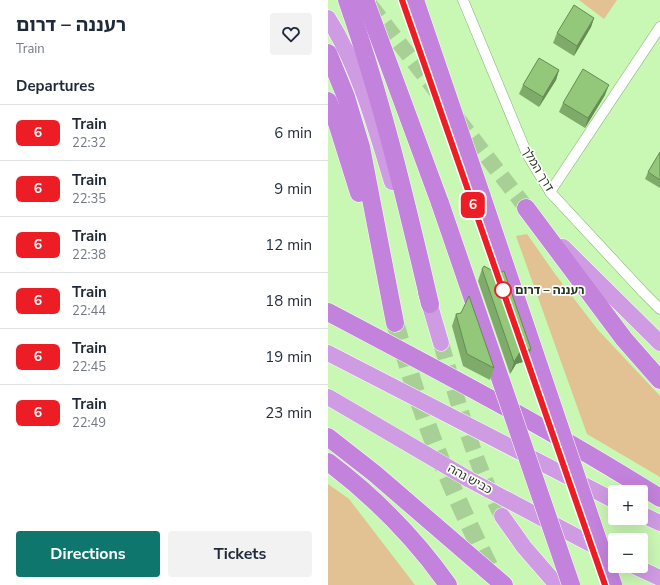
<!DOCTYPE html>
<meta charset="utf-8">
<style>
:root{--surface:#fff;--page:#f2f2f3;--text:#1f2937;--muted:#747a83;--line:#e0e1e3;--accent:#0f766e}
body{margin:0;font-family:"Nunito Sans","Noto Sans Hebrew",sans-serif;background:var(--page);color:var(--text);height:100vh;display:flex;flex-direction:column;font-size:15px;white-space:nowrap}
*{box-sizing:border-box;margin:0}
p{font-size:13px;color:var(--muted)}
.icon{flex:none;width:22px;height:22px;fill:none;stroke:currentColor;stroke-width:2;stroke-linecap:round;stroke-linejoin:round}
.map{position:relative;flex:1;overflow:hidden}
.side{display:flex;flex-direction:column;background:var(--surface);width:328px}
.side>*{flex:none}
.badge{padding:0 8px;border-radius:6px;font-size:14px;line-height:26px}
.tools{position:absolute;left:280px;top:485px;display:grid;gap:8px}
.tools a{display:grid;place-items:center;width:40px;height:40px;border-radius:4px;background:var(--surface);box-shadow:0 4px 16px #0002;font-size:20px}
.map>.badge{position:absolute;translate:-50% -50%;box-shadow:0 0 0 2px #fff}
h2{padding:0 16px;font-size:15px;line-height:36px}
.round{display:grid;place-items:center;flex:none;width:42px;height:42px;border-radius:4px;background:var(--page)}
.overview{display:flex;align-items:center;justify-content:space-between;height:68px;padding:0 16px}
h1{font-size:19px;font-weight:700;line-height:30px}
.cta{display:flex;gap:8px;margin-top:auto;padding:8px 16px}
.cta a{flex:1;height:46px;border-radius:4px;background:var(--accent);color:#fff;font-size:16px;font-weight:700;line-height:46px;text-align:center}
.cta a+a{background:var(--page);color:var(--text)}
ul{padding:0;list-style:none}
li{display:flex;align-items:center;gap:12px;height:56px;padding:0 16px;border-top:1px solid var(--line)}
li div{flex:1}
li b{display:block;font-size:15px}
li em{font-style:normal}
li .badge{min-width:44px;font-weight:700;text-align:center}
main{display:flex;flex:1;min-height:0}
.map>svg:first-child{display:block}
.green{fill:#e2c192}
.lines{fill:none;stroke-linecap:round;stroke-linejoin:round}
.trunk-tunnel{stroke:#a8d096;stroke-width:16;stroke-dasharray:16 8;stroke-linecap:butt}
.motorway-tunnel{stroke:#a8d096;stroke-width:18;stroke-dasharray:18 9;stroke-linecap:butt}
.minor-casing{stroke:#83ae6f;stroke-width:11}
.trunk-casing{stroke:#fff;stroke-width:17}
.motorway-casing{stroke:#fff;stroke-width:19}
.minor{stroke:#fff;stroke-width:10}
.trunk{stroke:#cf9be3;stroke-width:16}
.motorway{stroke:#c382dc;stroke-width:18}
.motorway-bridge-casing{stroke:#fff;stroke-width:19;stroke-linecap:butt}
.motorway-bridge{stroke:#c382dc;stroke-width:18}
.wall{fill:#7eab69}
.shaded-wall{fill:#678b55}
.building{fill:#93c77a;stroke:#678b55}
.line-casing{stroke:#fff;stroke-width:9}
.line{stroke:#ed1d26;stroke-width:6}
.stop-dot{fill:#fff;stroke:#ed1d26;stroke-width:2}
.labels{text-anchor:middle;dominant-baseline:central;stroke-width:3.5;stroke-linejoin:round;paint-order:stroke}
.street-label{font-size:12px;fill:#24361c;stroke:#fff}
.stop-label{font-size:12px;font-weight:bold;fill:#24361c;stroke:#fff;text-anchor:start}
</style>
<main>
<section class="side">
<div class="overview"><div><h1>רעננה – דרום</h1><p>Train</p></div><a class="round"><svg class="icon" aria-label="heart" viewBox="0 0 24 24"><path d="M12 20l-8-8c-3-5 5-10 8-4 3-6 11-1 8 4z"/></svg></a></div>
<h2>Departures</h2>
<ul>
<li><span class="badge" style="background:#ed1d26;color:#fff">6</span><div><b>Train</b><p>22:32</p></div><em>6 min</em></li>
<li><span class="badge" style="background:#ed1d26;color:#fff">6</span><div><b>Train</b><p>22:35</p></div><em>9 min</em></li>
<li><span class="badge" style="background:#ed1d26;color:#fff">6</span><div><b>Train</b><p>22:38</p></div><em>12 min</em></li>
<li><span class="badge" style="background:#ed1d26;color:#fff">6</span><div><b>Train</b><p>22:44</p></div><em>18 min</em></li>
<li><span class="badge" style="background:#ed1d26;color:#fff">6</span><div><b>Train</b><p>22:45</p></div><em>19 min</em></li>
<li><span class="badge" style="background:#ed1d26;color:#fff">6</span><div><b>Train</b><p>22:49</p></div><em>23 min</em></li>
</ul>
<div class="cta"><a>Directions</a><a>Tickets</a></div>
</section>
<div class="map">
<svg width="332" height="585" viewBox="0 0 332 585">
<rect width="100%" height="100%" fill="#c9f7b4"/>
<!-- green -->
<g class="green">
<path d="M251,0H289L276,19Z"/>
<path d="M199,234L227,274L270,330L332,396V477L259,434L188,236Z"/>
<path d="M0,484L21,499L87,585H0Z"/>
</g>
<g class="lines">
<!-- trunk-tunnel -->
<g class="trunk-tunnel">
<path d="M42,5L196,205"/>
<path d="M113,343C130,402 145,461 174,516"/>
</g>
<!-- motorway-tunnel -->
<path class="motorway-tunnel" d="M67,323C76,352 84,382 94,410C114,468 140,524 167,578"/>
<!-- minor casing -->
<g class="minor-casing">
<g id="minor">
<path d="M135,0L199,154L222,192L315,292L332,309"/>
<path d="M222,192L332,27"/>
</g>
</g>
<!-- trunk casing -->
<g class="trunk-casing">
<g id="trunk">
<path d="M0,18C31,67 47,126 64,182"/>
<path d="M235,247L332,343"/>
<path d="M98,292L113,343"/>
<path d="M0,353L287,501"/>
<path d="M0,397L142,480L287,557"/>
<path d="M313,514L332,523"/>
<path d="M174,516L196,547L229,585"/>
<path d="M306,566L332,578"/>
</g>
</g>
<!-- motorway casing -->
<g class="motorway-casing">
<g id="motorway">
<path d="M19,0C54,100 78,201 102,304"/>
<path d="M37,0L112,203"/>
<path d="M87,0L154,197"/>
<path d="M0,53L18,97L33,147L67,323"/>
<path d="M0,101L9,123L31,193"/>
<path d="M198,208L296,339L332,380"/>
<path d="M0,312C112,371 224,430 332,498"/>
<path d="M0,437L46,473L176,585"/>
<path d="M0,462C45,496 87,538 120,585"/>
</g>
</g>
<!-- minor -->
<use href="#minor" class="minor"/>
<!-- trunk -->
<use href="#trunk" class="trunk"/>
<!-- motorway -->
<use href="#motorway" class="motorway"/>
<!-- motorway-bridge casing -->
<g class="motorway-bridge-casing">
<g id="motorway-bridge">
<path d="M154,197L285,585"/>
<path d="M112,203L243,585"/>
</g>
</g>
<!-- motorway-bridge -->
<use href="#motorway-bridge" class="motorway-bridge"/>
</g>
<!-- wall -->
<g class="wall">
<path d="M266,18L263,27L246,56L225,43L229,33Z"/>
<path d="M231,70L228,80L211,107L191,94L195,85Z"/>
<path d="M277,95L257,128L231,112L235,103Z"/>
<path d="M332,152V188L317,179L320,172Z"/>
<path d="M154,269L203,349L198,361L188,364L182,374L150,281Z"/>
<path d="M133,313L166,368L162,380L135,366L124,326L128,314Z"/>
</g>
<!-- shaded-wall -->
<g class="shaded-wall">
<path d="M266,18L263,27L246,56L249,46Z"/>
<path d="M231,70L228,80L211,107L215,97Z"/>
<path d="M281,85L277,95L257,128L260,118Z"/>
<path d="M203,349L198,361L188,364L182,374L186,362L192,352Z"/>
</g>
<!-- building -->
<g class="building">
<path d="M246,5L266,18L249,46L229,33Z"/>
<path d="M211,58L231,70L215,97L195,85Z"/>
<path d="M255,69L281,85L260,118L235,103Z"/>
<path d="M332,152V180L320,172Z"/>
<path d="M156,266L170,274L176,271L203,349L192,352L186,362L154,269Z"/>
<path d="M141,296L166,368L139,354L128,314L133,313Z"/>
</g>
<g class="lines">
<!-- line casing -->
<g class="line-casing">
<path id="line" d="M74,0L277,585"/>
</g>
<!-- line -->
<use href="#line" class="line"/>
</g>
<!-- markers -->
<circle class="stop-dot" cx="175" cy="290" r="8"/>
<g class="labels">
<!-- street labels -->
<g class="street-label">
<text transform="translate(210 169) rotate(59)">דרך המלך</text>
<text transform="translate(142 479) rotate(29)">כביש גהה</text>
</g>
<!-- stop labels -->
<g class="stop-label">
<text x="187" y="290">רעננה – דרום</text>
</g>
</g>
</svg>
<div class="tools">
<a>+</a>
<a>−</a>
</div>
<b class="badge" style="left:145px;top:205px;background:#ed1d26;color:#fff">6</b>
</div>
</main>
